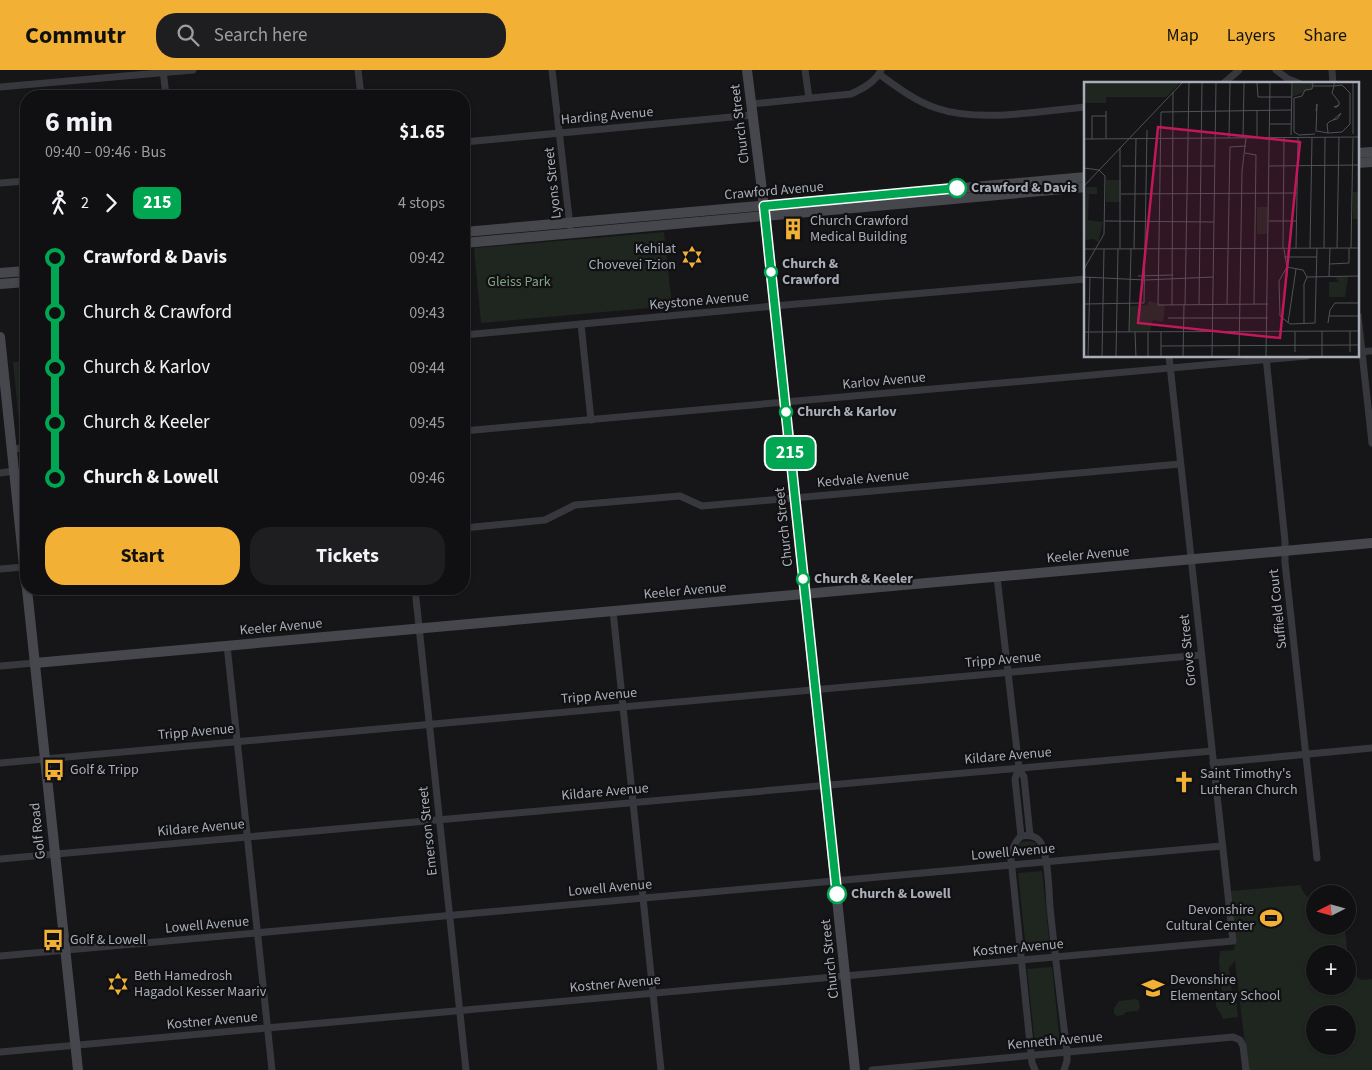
<!DOCTYPE html>
<meta charset="utf-8">
<style>
:root{--surface:#101012;--page:#1e1e20;--text:#f1f3f6;--muted:#9c9d9f;--line:#303032;--accent:#f2b134}
body{margin:0;font-family:"Source Sans 3",sans-serif;background:var(--page);color:var(--text);height:100vh;display:flex;flex-direction:column;font-size:19px;white-space:nowrap}
*{box-sizing:border-box;margin:0}
p{font-size:16px;color:var(--muted)}
.icon{flex:none;width:28px;height:28px;fill:none;stroke:currentColor;stroke-width:2;stroke-linecap:round;stroke-linejoin:round}
.map{position:relative;flex:1;overflow:hidden}
.sheet{position:absolute;left:20px;top:20px;width:450px;height:505px;display:flex;flex-direction:column;background:var(--surface);border-radius:20px;box-shadow:0 1px 4px #0004,0 0 0 1px var(--line)}
.sheet>*{flex:none}
.badge{padding:0 10px;border-radius:8px;font-size:18px;line-height:32px}
.needle{width:32px;rotate:264deg}
.controls{position:absolute;left:1306px;top:815px;display:grid;gap:10px}
.controls a{display:grid;place-items:center;width:50px;height:50px;border-radius:50%;background:var(--surface);box-shadow:0 1px 4px #0004,0 0 0 1px var(--line);font-size:25px}
.map>.badge{position:absolute;translate:-50% -50%;box-shadow:0 0 0 2px #fff}
.legs{display:flex;align-items:center;gap:8px;height:55px;padding:0 25px;font-size:16px}
.legs p{margin-inline-start:auto}
.overview{display:flex;align-items:center;justify-content:space-between;height:85px;padding:0 25px}
h1{font-size:28px;font-weight:700;line-height:38px}
.primary-button{display:flex;gap:10px;margin-top:auto;padding:10px 25px}
.primary-button a{flex:1;height:58px;border-radius:20px;background:var(--accent);color:#111;font-size:20px;font-weight:700;line-height:58px;text-align:center}
.primary-button a+a{background:var(--page);color:var(--text)}
ul{padding:0 25px;list-style:none}
li{display:flex;align-items:center;gap:18px;height:55px;font-size:19px}
li i{display:grid;place-items:center;width:8px;height:100%;margin:0 6px;background:currentColor}
li i::after{content:'';width:12px;height:12px;margin:-6px;border:4px solid;border-radius:50%;background:var(--surface)}
li p{margin-inline-start:auto}
li:first-child i{background:linear-gradient(#0000 50%,currentColor 0)}
li:last-child i{background:linear-gradient(currentColor 50%,#0000 0)}
header{display:flex;align-items:center;gap:30px;box-sizing:border-box;height:70px;padding:0 25px;background:var(--accent);color:#111}
header strong{font-size:24px}
nav{display:flex;gap:28px;margin-inline-start:auto;font-size:18px}
.search{width:350px;height:45px;background:var(--page);display:flex;align-items:center;gap:12px;box-sizing:border-box;padding:0 18px;border-radius:20px;color:var(--muted);font-size:19px}
.map>svg:first-child{display:block}
.green{fill:#1e261f;fill-rule:evenodd}
.lines{fill:none;stroke-linecap:round;stroke-linejoin:round}
.street{stroke:#37383d;stroke-width:7}
.secondary{stroke:#45474d;stroke-width:10}
.line-1-casing{stroke:#fff;stroke-width:11}
.line-1{stroke:#00a651;stroke-width:8}
.stop-1-dot{fill:#fff;stroke:#00a651;stroke-width:2.5}
.labels{text-anchor:middle;dominant-baseline:central;stroke-width:4.5;stroke-linejoin:round;paint-order:stroke}
.street-label{font-size:14px;fill:#a8adb8;stroke:#111113}
.stop-label{font-size:14px;font-weight:bold;fill:#a8adb8;stroke:#111113;text-anchor:start}
.poi-label{font-size:14px;fill:#a8adb8;stroke:#111113;text-anchor:start}
.park-label{font-size:14px;fill:#7fa381;stroke:#111113}
.inset-road{fill:none;stroke:#505258;stroke-width:1}
.view{fill:#c2185b;fill-opacity:0.15;stroke:#c2185b;stroke-width:2.5}
.inset-edge{fill:none;stroke:#a8adb8;stroke-width:2.5}
</style>
<header>
<strong>Commutr</strong>
<div class="search"><svg class="icon" aria-label="search" viewBox="0 0 24 24"><circle cx="10" cy="10" r="6"/><path d="M15 15l6 6"/></svg>Search here</div>
<nav><a>Map</a><a>Layers</a><a>Share</a></nav>
</header>
<div class="map">
<svg width="1372" height="1000" viewBox="0 0 1372 1000">
<rect width="100%" height="100%" fill="#161618"/>
<!-- green -->
<g class="green">
<path d="M664,162L672,236L481,253L474,178Z"/>
<path d="M26,291V372L21,373L13,292Z"/>
<path d="M1027,771C1034,771 1038,774 1040,782L1016,784L1017,778L1021,772Z"/>
<path d="M1042,801L1050,877L1026,880L1018,803Z"/>
<path d="M1300,815C1303,822 1307,829 1315,830V856H1343V859H1345L1347,879L1343,884H1315V916H1348V898L1361,910L1372,909V1000H1248L1235,891L1229,898L1232,923L1236,927L1238,947L1223,949C1222,942 1214,939 1216,931L1221,925L1222,921L1219,892L1220,881L1234,880L1236,867L1231,821ZM1315,944H1348V976H1315Z"/>
<path d="M1052,897L1060,973L1035,975L1027,899Z"/>
<path d="M1136,929L1139,931L1140,937L1138,941L1126,942L1123,945L1117,946L1114,944V938L1119,931Z"/>
</g>
<g class="lines">
<!-- street -->
<g class="street">
<path d="M163,0L166,26"/>
<path d="M358,0L361,26"/>
<path d="M552,0L570,156"/>
<path d="M805,0L809,28"/>
<path d="M1276,0L1288,9L1301,14"/>
<path d="M1332,0L1333,14"/>
<path d="M879,4C897,17 915,31 936,38C979,53 1040,41 1086,37"/>
<path d="M1223,14L1239,0"/>
<path d="M0,17L193,0"/>
<path d="M751,34L851,24C862,19 876,12 881,0"/>
<path d="M464,72L753,45"/>
<path d="M0,113L26,111"/>
<path d="M1358,246L1372,373"/>
<path d="M581,254L591,350"/>
<path d="M464,265L774,236L1086,209"/>
<path d="M1358,282L1372,281"/>
<path d="M1266,287L1285,471V492L1317,788"/>
<path d="M464,361L785,332L1307,286"/>
<path d="M12,379L26,378"/>
<path d="M0,403L14,401"/>
<path d="M464,458L545,450L575,435L680,426L702,436L1180,394"/>
<path d="M0,499L24,497"/>
<path d="M997,507L1019,698L1024,707L1030,765"/>
<path d="M415,519L466,1000"/>
<path d="M613,541L661,1000"/>
<path d="M227,575L272,1000"/>
<path d="M0,596L35,593"/>
<path d="M0,693L1201,585"/>
<path d="M1213,693L1372,678"/>
<path d="M1019,698L1015,709L1021,766"/>
<path d="M0,789L1212,681"/>
<path d="M0,886L1222,776"/>
<path d="M0,982L1233,871L1169,286"/>
<path d="M872,1000L1233,967L1240,970L1243,976L1246,1000"/>
<path d="M1035,1000L1032,993L1011,789C1012,779 1014,773 1021,766C1029,765 1036,765 1041,773C1048,784 1049,822 1050,837C1055,886 1061,934 1067,982V991L1064,1000"/>
</g>
<!-- secondary -->
<g class="secondary">
<path d="M747,0L764,136L855,1000"/>
<path d="M1358,83L1372,82"/>
<path d="M1358,93L1372,92"/>
<path d="M464,162L1086,107"/>
<path d="M464,173L1086,117"/>
<path d="M0,203L26,201"/>
<path d="M0,214L26,212"/>
<path d="M0,267L26,515"/>
<path d="M27,519L78,1000"/>
<path d="M35,593L1372,473"/>
</g>
</g>
<g class="lines">
<!-- line-1 casing -->
<g class="line-1-casing">
<path id="line-1" d="M837,824L764,136L957,118"/>
</g>
<!-- line-1 -->
<use href="#line-1" class="line-1"/>
</g>
<!-- icons -->
<defs>
<g id="building-bare" transform="scale(1.725)"><path d="M-4-6H4V6H1V3H-1V6H-4ZM-2.5-4.3h1.7v1.8h-1.7ZM.8-4.3h1.7v1.8H.8ZM-2.5-1h1.7V.8h-1.7ZM.8-1h1.7V.8H.8Z" fill="#f2b134" stroke="#111113" stroke-width="2.5" paint-order="stroke"/></g>
<g id="synagogue-bare" transform="scale(1.725)"><path d="M0-6.5L5.6 3.2H-5.6ZM0 6.5L5.6-3.2H-5.6Z" fill="#f2b134" stroke="#111113" stroke-width="2.5" paint-order="stroke"/></g>
<g id="bus-bare" transform="scale(1.725)"><path d="M-5-6H5V4H4V6H2V4H-2V6H-4V4H-5ZM-3.5-4V0h7V-4ZM-3.5 1.2v1.5H-2V1.2ZM2 1.2v1.5H3.5V1.2Z" fill="#f2b134" stroke="#111113" stroke-width="2.5" paint-order="stroke"/></g>
<g id="church-bare" transform="scale(1.725)"><path d="M-1.2-6h2.4v3.5h3.3v2.4h-3.3V6h-2.4V-.1h-3.3v-2.4h3.3Z" fill="#f2b134" stroke="#111113" stroke-width="2.5" paint-order="stroke"/></g>
<g id="stadium-bare" transform="scale(1.725)"><path d="M0-5a6.5 5 0 1 0 0 10a6.5 5 0 1 0 0-10ZM-3.5-1.8h7v3.6h-7Z" fill="#f2b134" stroke="#111113" stroke-width="2.5" paint-order="stroke"/></g>
<g id="school-bare" transform="scale(1.725)"><path d="M0-5L7-2L0 1L-7-2ZM-4 1L0 2.5L4 1V4Q0 6-4 4Z" fill="#f2b134" stroke="#111113" stroke-width="2.5" paint-order="stroke"/></g>
</defs>
<g fill-rule="evenodd">
<use href="#building-bare" x="793" y="159"/>
<use href="#synagogue-bare" x="692" y="187"/>
<use href="#bus-bare" x="54" y="700"/>
<use href="#church-bare" x="1184" y="712"/>
<use href="#stadium-bare" x="1271" y="848"/>
<use href="#bus-bare" x="53" y="870"/>
<use href="#synagogue-bare" x="118" y="914"/>
<use href="#school-bare" x="1153" y="918"/>
</g>
<!-- markers -->
<g class="stop-1-dot">
<circle cx="957" cy="118" r="9"/>
<circle cx="771" cy="202" r="6"/>
<circle cx="786" cy="342" r="6"/>
<circle cx="803" cy="509" r="6"/>
<circle cx="837" cy="824" r="9"/>
</g>
<g class="labels">
<!-- street labels -->
<g class="street-label">
<text transform="translate(607 46) rotate(-5)">Harding Avenue</text>
<text transform="translate(740 54) rotate(-97)">Church Street</text>
<text transform="translate(553 113) rotate(-96)">Lyons Street</text>
<text transform="translate(774 121) rotate(-5)">Crawford Avenue</text>
<text transform="translate(699 231) rotate(-5)">Keystone Avenue</text>
<text transform="translate(884 311) rotate(-5)">Karlov Avenue</text>
<text transform="translate(863 409) rotate(-5)">Kedvale Avenue</text>
<text transform="translate(784 457) rotate(-96)">Church Street</text>
<text transform="translate(1088 485) rotate(-5)">Keeler Avenue</text>
<text transform="translate(685 521) rotate(-5)">Keeler Avenue</text>
<text transform="translate(1278 539) rotate(-96)">Suffield Court</text>
<text transform="translate(281 557) rotate(-5)">Keeler Avenue</text>
<text transform="translate(1188 580) rotate(-96)">Grove Street</text>
<text transform="translate(1003 590) rotate(-5)">Tripp Avenue</text>
<text transform="translate(599 626) rotate(-5)">Tripp Avenue</text>
<text transform="translate(196 662) rotate(-5)">Tripp Avenue</text>
<text transform="translate(1008 686) rotate(-5)">Kildare Avenue</text>
<text transform="translate(605 722) rotate(-5)">Kildare Avenue</text>
<text transform="translate(201 758) rotate(-5)">Kildare Avenue</text>
<text transform="translate(38 761) rotate(-96)">Golf Road</text>
<text transform="translate(428 761) rotate(-96)">Emerson Street</text>
<text transform="translate(1013 782) rotate(-5)">Lowell Avenue</text>
<text transform="translate(610 818) rotate(-5)">Lowell Avenue</text>
<text transform="translate(207 855) rotate(-5)">Lowell Avenue</text>
<text transform="translate(1018 878) rotate(-5)">Kostner Avenue</text>
<text transform="translate(830 889) rotate(-96)">Church Street</text>
<text transform="translate(615 914) rotate(-5)">Kostner Avenue</text>
<text transform="translate(212 951) rotate(-5)">Kostner Avenue</text>
<text transform="translate(1055 971) rotate(-5)">Kenneth Avenue</text>
</g>
<!-- stop labels -->
<g class="stop-label">
<text x="971" y="118">Crawford &amp; Davis</text>
<text x="782" y="194">Church &amp;<tspan x="782" dy="16">Crawford</tspan></text>
<text x="797" y="342">Church &amp; Karlov</text>
<text x="814" y="509">Church &amp; Keeler</text>
<text x="851" y="824">Church &amp; Lowell</text>
</g>
<!-- poi labels -->
<g class="poi-label">
<text x="810" y="151">Church Crawford<tspan x="810" dy="16">Medical Building</tspan></text>
<text x="676" y="179" text-anchor="end">Kehilat<tspan x="676" dy="16">Chovevei Tzion</tspan></text>
<text x="70" y="700">Golf &amp; Tripp</text>
<text x="1200" y="704">Saint Timothy's<tspan x="1200" dy="16">Lutheran Church</tspan></text>
<text x="1254" y="840" text-anchor="end">Devonshire<tspan x="1254" dy="16">Cultural Center</tspan></text>
<text x="70" y="870">Golf &amp; Lowell</text>
<text x="134" y="906">Beth Hamedrosh<tspan x="134" dy="16">Hagadol Kesser Maariv</tspan></text>
<text x="1170" y="910">Devonshire<tspan x="1170" dy="16">Elementary School</tspan></text>
</g>
<!-- park labels -->
<g class="park-label">
<text x="519" y="212">Gleiss Park</text>
</g>
</g>
<!-- overview -->
<g transform="translate(1084 12)">
<rect width="275" height="275" fill="#161618"/>
<path d="M0,0H97L82,15H22V21H0ZM228,1V7L208,15L209,2ZM22,98H37V120H22ZM2,105H13V112H5L4,138L19,140L14,160L10,157L0,158ZM269,110H275V137H269ZM173,125H184L183,152H173ZM251,195H264L261,215H245V200H255ZM65,219L81,223L79,240L69,238L66,249H45L46,224L63,223Z" fill="#1e261f"/>
<path class="inset-road" d="M99,0H242M173,1L174,15H207M229,1L228,7L221,8L218,14L210,16V50L215,53L231,52M229,4H250V0M186,42H207M233,49L244,51L243,42L245,40L249,38L253,37L254,36L257,31L249,38M232,50L233,22L232,29M244,51L258,50L266,42V11L258,3L250,4L248,11L255,20V23L253,25H250L255,23M269,52V0M207,53L208,1M22,56V29M145,56L146,1M159,56L160,1M173,56V29M0,57L275,55M8,57V34H22M36,66V167M161,71L172,73L170,222M38,84H131M185,84L275,83M0,86L15,88M0,104L99,0M37,112L213,111M21,139L130,140M185,139H213M226,166L228,56M240,166L241,55M253,166L255,55M267,166L269,56M0,167L275,166M50,167L52,57M199,167L200,56M200,167L203,185L219,188L223,195M212,167L214,56M200,175H233M246,182L265,181V166M203,185L195,199L196,234L206,242L231,241L233,166M0,187L20,152L21,94L15,88M54,194L89,193M245,194L246,166M0,195L61,198L129,195M223,195L275,194M0,222L60,221L63,48M143,222L146,65L162,64M184,222L74,223L77,30L207,28M88,223L89,10M101,223L105,1M115,223L118,1M245,234H275M84,236H184M204,241L212,187M244,241L246,228L251,221H275M220,242V202L223,195M0,250L275,249M45,250L47,167M51,250L52,275M77,250V275M77,264L275,263M211,270V250M266,270V249M4,275L6,195M18,275L20,167M32,275L34,167M64,275V250M99,275L100,223M128,275L132,0M155,275L158,89L162,56M182,275L186,0M238,275V249"/>
<path class="view" d="M74,45L216,60L196,256L54,241Z"/>
<rect width="275" height="275" class="inset-edge"/>
</g>
</svg>
<div class="controls">
<a><svg class="needle" viewBox="-14 -14 28 28"><path d="M0-13l5 13h-10z" fill="#e53935"/><path d="M0 13l5-13h-10z" fill="#9c9d9f"/></svg></a>
<a>+</a>
<a>−</a>
</div>
<b class="badge" style="left:790px;top:383px;background:#00a651;color:#fff">215</b>
<section class="sheet">
<div class="overview"><div><h1>6 min</h1><p>09:40 – 09:46 · Bus</p></div><b>$1.65</b></div>
<div class="legs"><svg class="icon" aria-label="walk" viewBox="0 0 24 24"><circle cx="13" cy="4" r="2"/><path d="M13 8l-2 6 4 7M11 14l-3 7M7 12l3-4h3l4 4"/></svg>2<svg class="icon" aria-label="forward" viewBox="0 0 24 24"><path d="M9 5l7 7-7 7"/></svg><b class="badge" style="background:#00a651;color:#fff">215</b><p>4 stops</p></div>
<ul>
<li><i style="color:#00a651"></i><b>Crawford &amp; Davis</b><p>09:42</p></li>
<li><i style="color:#00a651"></i><span>Church &amp; Crawford</span><p>09:43</p></li>
<li><i style="color:#00a651"></i><span>Church &amp; Karlov</span><p>09:44</p></li>
<li><i style="color:#00a651"></i><span>Church &amp; Keeler</span><p>09:45</p></li>
<li><i style="color:#00a651"></i><b>Church &amp; Lowell</b><p>09:46</p></li>
</ul>
<div class="primary-button"><a>Start</a><a>Tickets</a></div>
</section>
</div>
